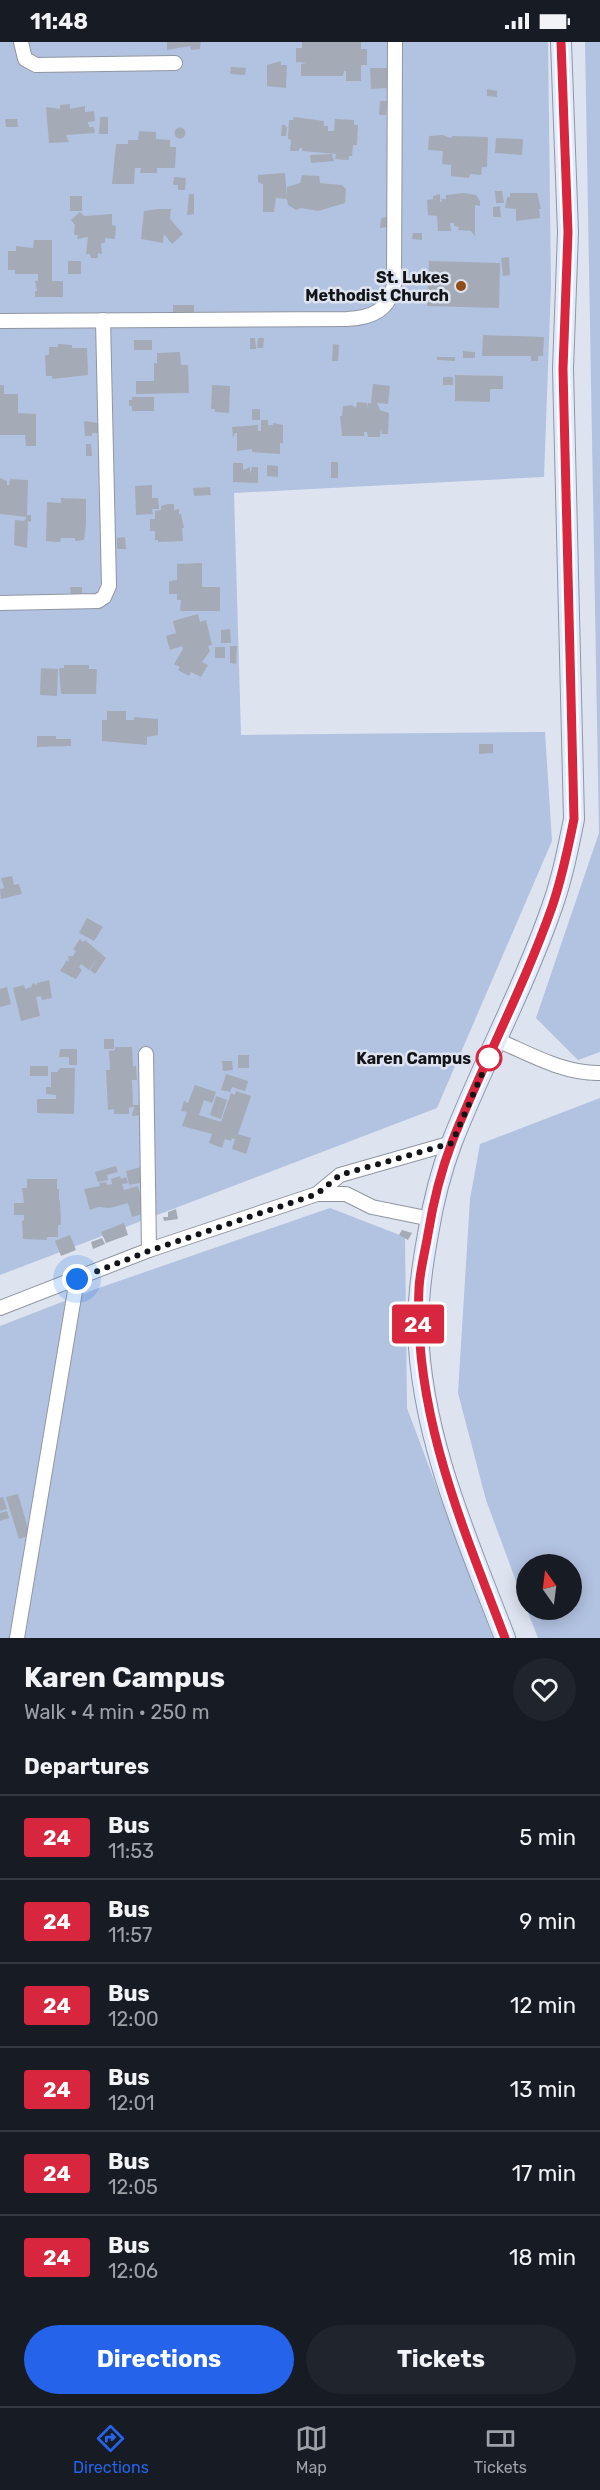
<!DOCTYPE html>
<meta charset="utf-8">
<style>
:root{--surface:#171b24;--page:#20242c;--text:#f1f3f6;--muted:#9ea1a6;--line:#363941;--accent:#2563eb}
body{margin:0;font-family:Rubik,sans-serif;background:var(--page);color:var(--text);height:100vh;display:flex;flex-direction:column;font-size:22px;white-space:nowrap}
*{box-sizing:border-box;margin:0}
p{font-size:20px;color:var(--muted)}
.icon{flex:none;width:33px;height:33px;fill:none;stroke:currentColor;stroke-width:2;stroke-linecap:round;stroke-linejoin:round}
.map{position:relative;height:1596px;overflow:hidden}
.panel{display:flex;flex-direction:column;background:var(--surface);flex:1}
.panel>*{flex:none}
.badge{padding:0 12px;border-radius:4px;font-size:21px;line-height:39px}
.needle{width:39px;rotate:346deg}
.controls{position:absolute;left:516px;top:1512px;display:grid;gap:12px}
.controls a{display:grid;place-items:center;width:66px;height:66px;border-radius:50%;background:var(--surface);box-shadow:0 3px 15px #0003;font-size:30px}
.you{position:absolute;width:30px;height:30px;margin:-15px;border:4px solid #fff;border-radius:50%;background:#1a73e8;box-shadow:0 0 0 9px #1a73e833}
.map>.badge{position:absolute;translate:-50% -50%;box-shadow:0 0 0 3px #fff}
h2{padding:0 24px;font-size:22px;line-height:54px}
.round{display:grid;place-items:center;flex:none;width:63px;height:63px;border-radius:32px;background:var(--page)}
.head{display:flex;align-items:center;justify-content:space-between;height:102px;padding:0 24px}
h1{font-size:28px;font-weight:700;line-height:45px}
.action{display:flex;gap:12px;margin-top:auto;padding:12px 24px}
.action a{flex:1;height:69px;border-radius:36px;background:var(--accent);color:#fff;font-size:24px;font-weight:700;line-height:69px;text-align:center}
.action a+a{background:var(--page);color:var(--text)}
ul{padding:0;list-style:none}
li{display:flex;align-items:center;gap:18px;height:84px;padding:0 24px;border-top:2px solid var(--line)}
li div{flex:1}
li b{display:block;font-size:22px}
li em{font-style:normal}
li .badge{min-width:66px;font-weight:700;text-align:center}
.status{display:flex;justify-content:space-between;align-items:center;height:42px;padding:0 30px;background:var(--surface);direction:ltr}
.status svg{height:16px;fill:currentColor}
.menu{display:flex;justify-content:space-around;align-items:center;height:84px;border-top:2px solid var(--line);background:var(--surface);font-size:16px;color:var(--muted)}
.menu a{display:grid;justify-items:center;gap:3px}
.menu .on{color:var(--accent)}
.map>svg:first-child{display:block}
.green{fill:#b2c2e1}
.building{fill:#a5abb6}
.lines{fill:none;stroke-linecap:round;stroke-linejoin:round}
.street-casing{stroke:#9096a1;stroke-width:16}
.secondary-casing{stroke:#9096a1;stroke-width:22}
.street{stroke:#fff;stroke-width:14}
.secondary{stroke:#e1ebfe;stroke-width:20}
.line-casing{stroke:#fff;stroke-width:14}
.line{stroke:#d7263d;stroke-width:9}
.walk{stroke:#121418;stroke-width:6;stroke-dasharray:0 10.8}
.poi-dot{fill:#8e4d19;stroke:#dde3ef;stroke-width:2}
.stop-dot{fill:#fff;stroke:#d7263d;stroke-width:3}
.labels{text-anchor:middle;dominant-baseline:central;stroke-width:5;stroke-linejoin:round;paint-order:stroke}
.poi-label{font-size:16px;font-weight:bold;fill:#121418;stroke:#dde3ef;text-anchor:end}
.stop-label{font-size:16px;font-weight:bold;fill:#121418;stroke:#dde3ef;text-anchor:end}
</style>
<div class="status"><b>11:48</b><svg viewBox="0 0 49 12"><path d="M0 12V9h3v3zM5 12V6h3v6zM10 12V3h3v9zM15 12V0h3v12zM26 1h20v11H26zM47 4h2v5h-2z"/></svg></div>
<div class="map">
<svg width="600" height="1596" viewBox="0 0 600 1596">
<rect width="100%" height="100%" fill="#dde3ef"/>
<!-- green -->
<g class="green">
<path d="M0,0H548L551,243L544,435L234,451L241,693L545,690L552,799L437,1066L0,1233Z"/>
<path d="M585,0H600V1010L578,1018L536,976L599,791Z"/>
<path d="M600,1056V1596H538L527,1568H572V1522H526V1566L486,1458L458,1351L470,1157L480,1102Z"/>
<path d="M330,1166L405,1195L407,1366L493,1596H0V1284L93,1248Z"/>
</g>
<!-- building -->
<g class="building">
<path d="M167,0H201L200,7L191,8L190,4L167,8Z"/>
<path d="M302,0H361V7H367V23H361V39H346V29H344L343,34H301V22L307,21L296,20V6H302Z"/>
<path d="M281,19V23H287L286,46L267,44V23Z"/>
<path d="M231,25L246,26L245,33L230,32Z"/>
<path d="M370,26H388L389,46L371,47Z"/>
<path d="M487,47L497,49V55L487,54Z"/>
<path d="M380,59H387L386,73H379Z"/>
<path d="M70,62V67L85,64V70L94,69L95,79L88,80L89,85H94L95,91L66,93L69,100L49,101L46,65L60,67V63Z"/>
<path d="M100,75H108V92H99Z"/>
<path d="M294,75L324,79V84H328V89H334L335,77L354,78V83H358L357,103H353L352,114H349V118L335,117L336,112L302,109V106H299V109H290L291,98L288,97L289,78H293Z"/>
<path d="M5,77H17L18,85H6Z"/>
<path d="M282,83H285L287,86L286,94H281Z"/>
<circle cx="180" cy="91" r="5.5"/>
<path d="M139,89L156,90V97L170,98V105H176L175,126H157V131H140L141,126H135L134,142H112L116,102H128V98H138Z"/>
<path d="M443,93L450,96L453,94L488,95L487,125H482L481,133L470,132L469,136L451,134V123L442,122L443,109L428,108L429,94Z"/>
<path d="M496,96L523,97L522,113L495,111Z"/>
<path d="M332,112L334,119L311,121L310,113Z"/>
<path d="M285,131L287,155V145L300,141L302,133L319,134L320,141L342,143L346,147L345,161L318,169L301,166L296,168L288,163L287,157L276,156L274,170H263V142L258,140V133Z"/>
<path d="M174,135L186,136L185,148H178V143H173Z"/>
<path d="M495,149H502L504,161H496Z"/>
<path d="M464,151L476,153L480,159V164L475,163V194L471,189L458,188L459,185L454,184V181H450L451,189H438L437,174L428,173L427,158L433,157V154L440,152V160H442L441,157H446V153Z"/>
<path d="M510,151H537L541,167H539L540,176L516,179V167L505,166L507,155H510Z"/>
<path d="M189,152H194V172L187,173Z"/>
<rect x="70" y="154" width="12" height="15"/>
<path d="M500,164L501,175H493V165Z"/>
<path d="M158,167H171L170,177L183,192L172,202L164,192L163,201L141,197L144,169Z"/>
<path d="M80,170L84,174L112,172V183L116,184L115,197L105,196V201H101L102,212L98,211V216H91L90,212H86L88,195L77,197L78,193H74L75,183L71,178Z"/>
<path d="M388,175V185L380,186L381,176Z"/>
<path d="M413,191H422V198L412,197Z"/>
<path d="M34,198H52V239H63V255H35V249H37L35,239H38V232H15V228H8V209H16V204L33,206Z"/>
<path d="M509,215L510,233L503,234L501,216Z"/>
<rect x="68" y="219" width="13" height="13"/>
<path d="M429,219L500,221L499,266L427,264Z"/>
<path d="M173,263H194V270L185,272L173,270Z"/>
<path d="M483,293L544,295L543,314H538V319H531V314H482Z"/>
<path d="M250,296H255L256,307H250Z"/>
<path d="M258,296H264L263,306H257Z"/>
<rect x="134" y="298" width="18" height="10"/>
<path d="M58,302L72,303V306H87L88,333L52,337V334H46L45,313H49V305H58Z"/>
<path d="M333,302L339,303L338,319H332Z"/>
<path d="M463,309L475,310V316H463Z"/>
<path d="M180,310L181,323H188L189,351L136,352V339H154V321H157V311Z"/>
<path d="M437,315H455V319L437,318Z"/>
<path d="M455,333L503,334V347H490V360L455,359Z"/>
<rect x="443" y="335" width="10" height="8"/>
<path d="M373,342L390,344L388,362L377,361L380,368L389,371L388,392H382L381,386L380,395H368L367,390H364V394H342L340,374H342L343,364L352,363L356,366L357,360L367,361V366L368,361H371Z"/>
<path d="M0,343H4V352H18V371L36,372V404H26L25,393H0Z"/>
<path d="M212,343L230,344L229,371L215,370V367H211Z"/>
<path d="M132,355H154V369H132V364H129V358H132Z"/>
<rect x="252" y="367" width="8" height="11"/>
<path d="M261,378H268V383H273V381L283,383V401H280V412L252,410V407L237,409V391H235L233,396L232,385L258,383V389H261Z"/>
<path d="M84,379L98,381V391H92V394H85Z"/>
<path d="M86,402H91L92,414H86Z"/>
<rect x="331" y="420" width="7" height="16"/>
<path d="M233,421H243V428L250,425V432L252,425H258V441L233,440Z"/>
<path d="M267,423L278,424V435L267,434Z"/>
<path d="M0,436L7,439V443H9L10,437L28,438L27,475L0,472Z"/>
<path d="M152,443V456H158L159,467H152L153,472L136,473L135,444Z"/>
<path d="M210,445L211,453L194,454L193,446Z"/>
<path d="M61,456L86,457V483L84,498L75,499V496H61L60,500L46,499L47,460L61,461Z"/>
<path d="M168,462H174V468L179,467V472H181L184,486H182L183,499L158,500V498H155V489H150V477H155V469L161,468V464Z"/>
<path d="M28,473H31V480L28,479L27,506L14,503L15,478L24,479Z"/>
<path d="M125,495L126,507H117V496Z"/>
<path d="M202,521V545H220V569H180L181,558H177V552H169V539L177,538V522Z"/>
<path d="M70,545H82V551L71,552Z"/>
<path d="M198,572L200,580L206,578L212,603L208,604L210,609L202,620L208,623L201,635L191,630L189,634L178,628L180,625L174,622L183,607L182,604L170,608L166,594L176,591L173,579Z"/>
<path d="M230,587L231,601H221V588Z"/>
<path d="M230,604H237L236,622L230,621Z"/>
<rect x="215" y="605" width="10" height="11"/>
<path d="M64,623H89V627H97L96,652H61L59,626H64Z"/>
<path d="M41,626L58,627L57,654L40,653Z"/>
<path d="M107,669H126V678H134V675L158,677V693L147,695V703L102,699V678H107Z"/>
<path d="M37,694H56V697H71V704L37,705Z"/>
<path d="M479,702H493V711L479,712Z"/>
<path d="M12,834L14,843L19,842L22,852L1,857L0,847L4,846L1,836Z"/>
<path d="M87,876L103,885L94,899L79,891Z"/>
<path d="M80,897L83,900L85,898L106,916L95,932L90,928L98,915L89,928L81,922L79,925L82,928L76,937L60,929L67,918L69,920L68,914H73L76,909L73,907Z"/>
<path d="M49,938L52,956L42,958L41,954L36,955L40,974L21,979L13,946L24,943L25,947L31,945L33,941L37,943V941Z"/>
<path d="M7,945L11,962L0,965V947Z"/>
<rect x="104" y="997" width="10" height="10"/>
<path d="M115,1005H132L133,1024H136L137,1038H132L133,1063H144L145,1073L132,1074L134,1065L126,1066H129V1072H114V1067L108,1068L106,1028H110L109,1009L115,1008Z"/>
<path d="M60,1007H77V1023H69V1015H59Z"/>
<rect x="238" y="1013" width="11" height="13"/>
<path d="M222,1019H232L233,1028L223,1029Z"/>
<rect x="30" y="1024" width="18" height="10"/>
<path d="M60,1026H75L74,1072L37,1071V1057H56V1053L46,1052V1045H51V1030H57Z"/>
<path d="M226,1032L248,1039L245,1049L232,1045L230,1050L221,1048Z"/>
<path d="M195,1043L216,1050L212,1061L204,1058L199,1073L221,1080L231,1051L235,1053L236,1049L251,1054L238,1092L251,1096L246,1112L232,1107L235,1097L232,1096L231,1099L225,1097L222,1106L209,1101L212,1092L182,1084L187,1070L181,1069L184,1059L188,1061Z"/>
<path d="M216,1054L227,1058L221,1077L210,1073Z"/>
<path d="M116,1124L118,1130L107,1133L108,1138L98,1140L95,1130Z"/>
<path d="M141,1125L144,1140L129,1143L126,1129Z"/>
<path d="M120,1134L121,1137L126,1135L128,1141L122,1142L124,1148L138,1144L146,1171L132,1175L128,1161L110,1166L98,1165L90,1168L84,1147L100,1144L99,1141L106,1140L107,1143L112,1142L111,1137Z"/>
<path d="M27,1137H57V1147H59V1158H60L61,1183H58V1195H47V1198L23,1197L22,1179L24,1178V1173H14V1161H24L22,1146H27Z"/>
<path d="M176,1167L178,1177L164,1179L163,1175H168V1170Z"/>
<path d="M124,1181L128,1193L106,1201L101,1190Z"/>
<path d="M402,1188L412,1191L408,1198L399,1193Z"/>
<path d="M70,1193L76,1208L61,1214L55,1199Z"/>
<path d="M102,1196L105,1202L93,1207L91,1200Z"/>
<path d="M18,1452L30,1493L19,1497L6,1455Z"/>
<path d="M3,1455L7,1467L0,1469V1456Z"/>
<path d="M7,1469L9,1476L0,1479V1471Z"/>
</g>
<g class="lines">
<!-- street casing -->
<g class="street-casing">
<g id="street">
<path d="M21,0L25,17L36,23L175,21"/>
<path d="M0,279L347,277C372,276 390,268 394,242L395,0"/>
<path d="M0,561L98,559L104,555L109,544L103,278"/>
<path d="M497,998C530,1012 564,1032 600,1031"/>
<path d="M146,1012L149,1208"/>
<path d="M317,1152L340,1133L452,1101"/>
<path d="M0,1266L149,1208L317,1152H346L372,1165L431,1177"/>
<path d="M17,1596L77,1237"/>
</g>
</g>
<!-- secondary casing -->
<g class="secondary-casing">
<path id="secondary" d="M505,1596C467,1497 421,1395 418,1287C418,1254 422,1224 428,1192C433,1161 441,1129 452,1100C483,1021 524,945 552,865C562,837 568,807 574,777L563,327L568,190L561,0"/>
</g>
<!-- street -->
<use href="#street" class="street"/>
<!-- secondary -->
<use href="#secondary" class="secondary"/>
</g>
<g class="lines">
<!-- line casing -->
<g class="line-casing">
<path id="line" d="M505,1596C462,1483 413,1370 419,1246C420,1228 425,1210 428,1192C433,1161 441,1129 452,1100C483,1021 524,945 552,865C562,836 568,807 574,777L563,327L568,190L561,0"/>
</g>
<!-- line -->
<use href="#line" class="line"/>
<!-- walk -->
<path class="walk" d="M77,1237L149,1209L317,1152L340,1133L452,1101L489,1016"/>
</g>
<!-- markers -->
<circle class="poi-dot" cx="461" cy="244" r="6"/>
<circle class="stop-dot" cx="489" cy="1016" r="12"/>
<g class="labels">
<!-- poi labels -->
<g class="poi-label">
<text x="449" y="235">St. Lukes<tspan x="449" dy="18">Methodist Church</tspan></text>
</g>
<!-- stop labels -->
<g class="stop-label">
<text x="471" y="1016">Karen Campus</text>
</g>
</g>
</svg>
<div class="controls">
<a><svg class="needle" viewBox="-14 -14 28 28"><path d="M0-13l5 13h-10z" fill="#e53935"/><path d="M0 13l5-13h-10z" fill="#9ea1a6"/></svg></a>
</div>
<div class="you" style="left:77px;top:1237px"></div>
<b class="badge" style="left:418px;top:1282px;background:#d7263d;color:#fff">24</b>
</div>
<section class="panel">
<div class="head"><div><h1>Karen Campus</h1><p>Walk · 4 min · 250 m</p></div><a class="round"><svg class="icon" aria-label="heart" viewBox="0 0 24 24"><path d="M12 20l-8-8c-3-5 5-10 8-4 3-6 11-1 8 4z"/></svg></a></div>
<h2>Departures</h2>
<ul>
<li><span class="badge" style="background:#d7263d;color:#fff">24</span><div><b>Bus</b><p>11:53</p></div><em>5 min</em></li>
<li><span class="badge" style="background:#d7263d;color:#fff">24</span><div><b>Bus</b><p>11:57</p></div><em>9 min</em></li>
<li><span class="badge" style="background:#d7263d;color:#fff">24</span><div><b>Bus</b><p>12:00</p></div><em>12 min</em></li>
<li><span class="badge" style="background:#d7263d;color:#fff">24</span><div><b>Bus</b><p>12:01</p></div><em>13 min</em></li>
<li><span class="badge" style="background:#d7263d;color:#fff">24</span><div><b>Bus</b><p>12:05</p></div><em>17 min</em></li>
<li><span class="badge" style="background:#d7263d;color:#fff">24</span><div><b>Bus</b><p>12:06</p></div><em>18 min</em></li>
</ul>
<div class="action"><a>Directions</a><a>Tickets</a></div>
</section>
<nav class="menu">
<a class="on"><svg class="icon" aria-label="directions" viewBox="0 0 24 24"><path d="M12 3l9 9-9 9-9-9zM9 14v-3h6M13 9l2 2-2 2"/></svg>Directions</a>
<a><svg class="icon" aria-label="map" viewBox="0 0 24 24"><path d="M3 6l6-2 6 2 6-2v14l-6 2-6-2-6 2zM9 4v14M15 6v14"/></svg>Map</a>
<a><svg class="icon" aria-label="tickets" viewBox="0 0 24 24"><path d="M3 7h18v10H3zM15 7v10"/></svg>Tickets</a>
</nav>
